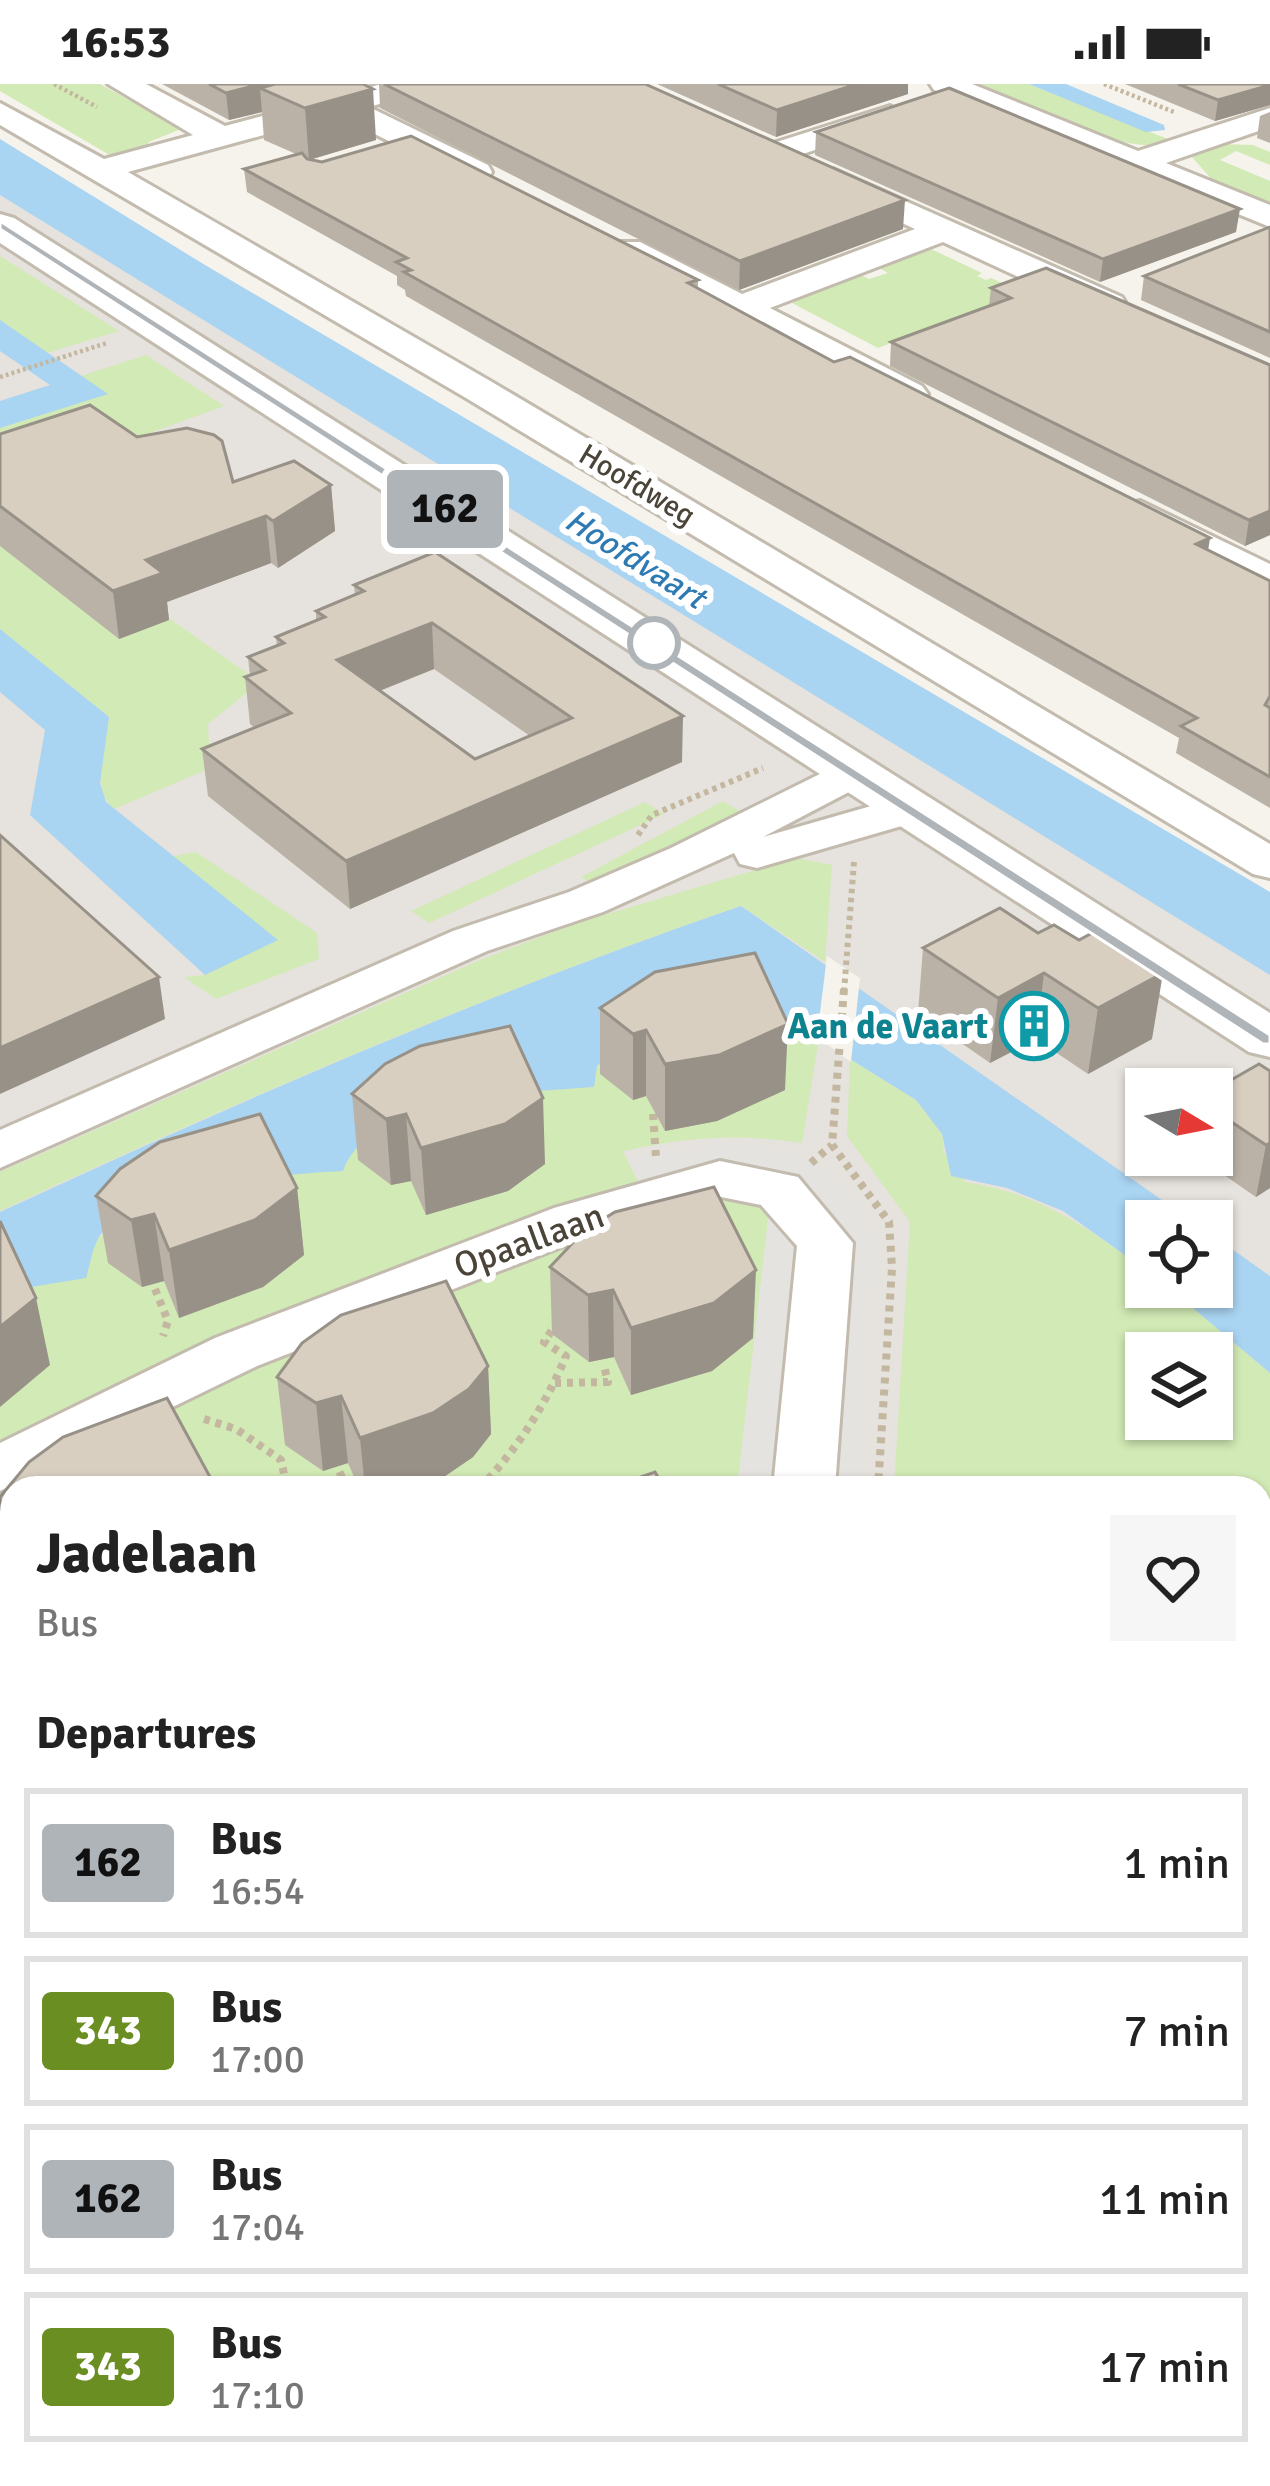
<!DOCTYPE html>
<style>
:root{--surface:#fff;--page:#f6f6f6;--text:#222;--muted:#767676;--line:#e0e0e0}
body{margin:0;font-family:Signika,sans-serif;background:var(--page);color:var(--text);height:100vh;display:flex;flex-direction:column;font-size:45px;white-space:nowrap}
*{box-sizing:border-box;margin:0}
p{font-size:39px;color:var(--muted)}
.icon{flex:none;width:66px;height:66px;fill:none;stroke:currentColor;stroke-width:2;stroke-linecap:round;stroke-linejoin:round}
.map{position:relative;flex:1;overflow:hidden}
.panel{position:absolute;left:0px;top:1392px;width:1272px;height:1011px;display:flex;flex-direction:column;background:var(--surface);border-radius:36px 36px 0 0;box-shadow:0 3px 9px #0004}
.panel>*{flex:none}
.badge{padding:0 24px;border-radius:9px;font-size:42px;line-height:78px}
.needle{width:78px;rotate:100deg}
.tools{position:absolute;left:1125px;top:984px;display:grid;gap:24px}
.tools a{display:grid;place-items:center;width:108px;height:108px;border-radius:0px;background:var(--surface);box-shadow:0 3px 9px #0004;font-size:60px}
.map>.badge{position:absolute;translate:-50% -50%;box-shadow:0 0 0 6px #fff}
h2{padding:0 36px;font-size:45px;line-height:108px}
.round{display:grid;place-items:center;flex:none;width:126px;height:126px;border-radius:0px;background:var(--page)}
.summary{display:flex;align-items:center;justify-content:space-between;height:204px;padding:0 36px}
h1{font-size:57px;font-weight:700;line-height:90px}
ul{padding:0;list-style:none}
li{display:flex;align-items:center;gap:36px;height:150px;margin:0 24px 18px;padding:0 12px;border:6px solid var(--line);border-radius:0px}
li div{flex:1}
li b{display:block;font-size:45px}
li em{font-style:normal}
li .badge{min-width:132px;font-weight:700;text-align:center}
.status{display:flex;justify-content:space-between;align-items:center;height:84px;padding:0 60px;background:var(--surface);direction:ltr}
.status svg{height:33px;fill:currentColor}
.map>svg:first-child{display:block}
.industrial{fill:#e6e2dd;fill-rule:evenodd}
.green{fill:#d2eab5;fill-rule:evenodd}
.parking{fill:#e5e3e0}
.water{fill:#a9d4f2}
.pier{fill:#f6f3ec}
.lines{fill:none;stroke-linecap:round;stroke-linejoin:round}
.minor-casing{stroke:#c2bbae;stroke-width:6}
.tertiary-casing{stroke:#c2bbae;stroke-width:6}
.path-far3{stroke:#c4b79f;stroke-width:4.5;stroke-dasharray:3 3;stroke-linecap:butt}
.path-far2{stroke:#c4b79f;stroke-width:6;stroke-dasharray:4.5 4.5;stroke-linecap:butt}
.path-far1{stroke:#c4b79f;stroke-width:8;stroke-dasharray:6 6;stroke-linecap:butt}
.path{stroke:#c4b79f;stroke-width:9;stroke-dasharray:8 8;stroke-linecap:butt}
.minor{fill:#fff;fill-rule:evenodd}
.tertiary{fill:#fff;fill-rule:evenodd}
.wall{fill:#bab2a6;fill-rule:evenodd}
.shaded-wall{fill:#979187}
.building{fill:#d8cfc1;stroke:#979187;stroke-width:3;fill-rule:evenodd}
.line{fill:#afb4b9;stroke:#fff;stroke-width:3}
.stop-dot{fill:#fff;stroke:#afb4b9;stroke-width:6}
.labels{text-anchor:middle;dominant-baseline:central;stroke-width:12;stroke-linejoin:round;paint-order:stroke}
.far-street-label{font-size:30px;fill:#4b4439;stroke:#fff}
.far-water-label{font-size:33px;font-style:italic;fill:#2e7ab2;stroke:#fff}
.culture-label{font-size:36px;font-weight:bold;fill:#0d838f;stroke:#fff;text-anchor:end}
.street-label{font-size:36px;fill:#4b4439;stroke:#fff}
</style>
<div class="status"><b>16:53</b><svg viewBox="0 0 49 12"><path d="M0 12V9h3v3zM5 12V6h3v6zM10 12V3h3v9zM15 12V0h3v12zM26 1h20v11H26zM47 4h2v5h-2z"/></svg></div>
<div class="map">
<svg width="1270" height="2402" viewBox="0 0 1270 2402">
<rect width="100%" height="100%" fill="#f6f3ec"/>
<!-- industrial -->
<path class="industrial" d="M0,85L1270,867V2402H0ZM1146,1005H1212V1071H1146ZM1146,1137H1212V1203H1146ZM1146,1269H1212V1335H1146ZM12,1404H1260V2391H12Z"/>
<!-- green -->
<g class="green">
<path d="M0,0H100L181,45L149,58L142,70L113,73L0,7Z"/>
<path d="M970,0H1029L1178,59C1116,73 1029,23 970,0Z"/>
<path d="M1220,60L1253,61L1270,68V81L1236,67L1220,76L1270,97V122L1215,99L1192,73Z"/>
<path d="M931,165L982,189L977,192L986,196L991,194L1025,209L878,264L792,219L791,215L859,190L869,195L888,189L879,184Z"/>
<path d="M0,172L119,247L47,269L0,236Z"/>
<path d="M146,271L224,322L117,361L0,453V344L106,310L81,292Z"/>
<path d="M0,459L119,555L170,535L260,598L208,640L209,659L241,671L114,725C89,704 105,661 109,633L0,545Z"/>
<path d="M723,717L741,728L596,801L581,793Z"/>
<path d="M645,718L664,730L429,839L411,827Z"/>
<path d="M196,768L317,849L319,875L216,915L184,893L205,891L173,772Z"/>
<path d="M796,774L832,781L825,878L741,822C487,909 243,1015 0,1127V1088L480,876L577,839Z"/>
<path d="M778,932L820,948L802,1059C735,1049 689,1053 623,1067L640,1101L0,1370V1208L99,1153L136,1126L350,1067L383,1041L597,982L627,959Z"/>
<path d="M850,975L916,1016L942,1050L944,1068L965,1098C1042,1110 1084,1142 1146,1186V1203H1168L1270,1289V1435L1260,1444V1404H894L910,1138L847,1052ZM1146,1269H1212V1335H1146Z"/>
<path d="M706,1108L770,1119L738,1404H12V1549L0,1535V1401L333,1247Z"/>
<path d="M0,1983L12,1999V2237L0,2220Z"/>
<path d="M117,2391H271L275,2402H125Z"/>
<path d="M664,2391H789L785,2402H652Z"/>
</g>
<!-- parking -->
<g class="parking">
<path d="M730,1058L787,1066L825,1086L866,1130L875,1161L860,1404H737L770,1119L706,1108L651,1124L627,1075Z"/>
<path d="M0,1535L12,1550V1814L0,1797Z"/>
<path d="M1270,1948V2302L1260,2291V1957Z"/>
</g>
<!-- water -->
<g class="water">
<path d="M1029,0H1066L1164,41L1165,46L1146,48Z"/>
<path d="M0,55L205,181L1270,808V891L0,111Z"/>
<path d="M0,236L108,310L0,344V317L50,301L0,267Z"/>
<path d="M0,545L109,633L100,699L106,718L278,856L205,891L30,731L45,646L0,608Z"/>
<path d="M741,822L1192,1137H1146V1186L1063,1127L1007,1104L951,1092L942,1050L916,1016L850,975L820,948L778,932L627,959L597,982L594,1003C527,1008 369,1013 343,1087C281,1090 145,1103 101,1150C93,1160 90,1181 86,1194L0,1208V1128C244,1015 488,909 741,822Z"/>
<path d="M1212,1151L1270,1192V1289L1168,1203H1212Z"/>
<path d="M1270,1435V1685L1260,1692V1444Z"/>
<path d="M0,2220L12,2237V2391H117L125,2402H0Z"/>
</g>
<!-- pier -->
<path class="pier" d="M827,872L860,894L851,978L817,953Z"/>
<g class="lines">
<!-- minor casing -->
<g class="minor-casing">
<g id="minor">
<path d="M108,0H146L225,42L382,0H432L428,6L369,23L488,81L492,88L488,95H464L337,31L128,88L492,298L1270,760V794L1253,790L466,314L0,41V19L104,75L193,51Z"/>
<path d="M930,0H972L1138,67L1270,24V43L1166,79L1270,121V143L934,6Z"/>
<path d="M890,22L906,31L901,38L775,79L759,69L764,62Z"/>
<path d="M833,85L1122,213L1127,221L1122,229H1096L943,158L770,224L922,302L928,310L922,318L909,321L616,172L611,165L616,158H640L742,210L915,145L821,102L817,95L821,88Z"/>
<path d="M1140,417L1270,480V508L1126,437L1120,429L1126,421Z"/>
<path d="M854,673L870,677L877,687L870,697L763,753L913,710L929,714L936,724L929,734L757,784L740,780L734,769L603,828L487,867L0,1084V1046L453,847L569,808L671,764Z"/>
<path d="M720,1077L798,1093L853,1159L835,1404H773L797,1162L761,1121L721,1113L594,1150L257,1282L0,1407V1359L215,1254L554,1124Z"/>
<path d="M0,1635L12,1639V1704L0,1700Z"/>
<path d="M0,1895L12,1900V1975L0,1971Z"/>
<path d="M340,2391H429L434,2402H345Z"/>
</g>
</g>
<!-- tertiary casing -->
<g class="tertiary-casing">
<path id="tertiary" d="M0,130L14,134L1270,929V973L1249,968L0,159Z"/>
</g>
<!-- path-far3 -->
<g class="path-far3">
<path d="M54,0L97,23"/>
<path d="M1104,0L1174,28"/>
<path d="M0,293L107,259"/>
</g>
<!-- path-far2 -->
<g class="path-far2">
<path d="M638,751L652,731L763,684"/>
<path d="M844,908L854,778"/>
</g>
<!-- path-far1 -->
<g class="path-far1">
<path d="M844,905L832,1061L889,1138L892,1184L878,1404"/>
<path d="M653,1030L656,1073"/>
<path d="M811,1079L832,1061"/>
<path d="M155,1205L168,1237L163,1252"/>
<path d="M555,1299L608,1298L604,1282"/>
<path d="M204,1335L236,1345L281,1376L287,1404"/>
<path d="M288,1403L300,1404"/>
<path d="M326,1404L344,1398L339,1387"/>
<path d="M480,1404C518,1364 545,1322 566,1272L544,1258L555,1242"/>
<path d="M0,1549L12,1544"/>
</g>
<!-- path -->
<g class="path">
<path d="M0,1780L12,1795"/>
<path d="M496,2391L515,2402"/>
<path d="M556,2391L560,2402"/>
<path d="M615,2402L627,2391"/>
</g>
<!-- minor -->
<use href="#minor" class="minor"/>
<!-- tertiary -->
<use href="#tertiary" class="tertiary"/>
</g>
<!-- wall -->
<g class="wall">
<path d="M162,0H365L376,56L309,76L698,196V204L834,278L1270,497V724L1176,669L1179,654L406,212L405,206L397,201V192L247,108L244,85L296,70L264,56L262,28L229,36Z"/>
<path d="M379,0H645L903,145L739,206L380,24Z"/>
<path d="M657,0H908V10L776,53Z"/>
<path d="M1125,0H1270V21L1215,37Z"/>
<path d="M1270,28V59L1257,54L1260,32Z"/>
<path d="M816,48L1236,148L1100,198L815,71Z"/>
<path d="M1270,143V274L1141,216L1144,192Z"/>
<path d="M991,204L1270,281V451L1245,462L890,282L891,258L989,222Z"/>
<path d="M0,350L137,353L233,398L331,401L335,447L278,484L271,479L167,518L169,536L119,555L0,462Z"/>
<path d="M435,468L682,678L350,825L208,712L202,665L255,644L250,640L245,593L250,592L248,573L277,562L276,553L316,537V527L355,511L354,501ZM434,585L530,652L475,675L380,607Z"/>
<path d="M1000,824L1152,955L1088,990L1036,955L990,979L918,929L923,864Z"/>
<path d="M600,924L785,1006L717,1037L665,1047L646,1012L633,1016L600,990Z"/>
<path d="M1270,987V1104L1256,1113L1195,1071H1212V1007Z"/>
<path d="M352,1010L545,1080L508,1107L426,1131L411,1097L391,1101L358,1076Z"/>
<path d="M297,1104L304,1171L263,1203L179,1234L164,1197L142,1203L108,1179L96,1112Z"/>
<path d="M550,1183L753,1254L712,1287L631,1311L614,1273L589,1278L552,1250Z"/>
<path d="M488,1282L491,1350L473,1373L438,1397L417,1404H359L348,1379L323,1387L285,1361L277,1293Z"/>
<path d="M12,1404V1498L5,1493L0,1472V1413Z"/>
</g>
<!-- shaded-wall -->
<g class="shaded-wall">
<path d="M261,0H365L260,4L262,28L229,36L226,9Z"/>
<path d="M857,0H908V10L776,53L777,26Z"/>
<path d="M1270,1V21L1215,37L1218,16Z"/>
<path d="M373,5L376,56L309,76L305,24Z"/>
<path d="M905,116L903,145L739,206L740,177Z"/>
<path d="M1240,125L1236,148L1100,198L1103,175Z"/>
<path d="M331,401L335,447L278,484L273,437Z"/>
<path d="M1270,427V451L1245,462L1249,436Z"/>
<path d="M266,432L271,479L167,518L169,536L119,555L113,507L146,476Z"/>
<path d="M1210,454L1206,480L1196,460Z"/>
<path d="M432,539L434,585L341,622L337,576Z"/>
<path d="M683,632L682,678L350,825L346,777Z"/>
<path d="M1044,889L1036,955L990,979L998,914Z"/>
<path d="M1163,889L1152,955L1088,990L1098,924Z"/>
<path d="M159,893L165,935L0,1010V964Z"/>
<path d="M788,940L785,1006L717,1037L665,1047V980Z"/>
<path d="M646,946V1012L633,1016V950Z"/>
<path d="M543,1014L545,1080L508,1107L426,1131L421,1064Z"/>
<path d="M406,1030L411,1097L391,1101L386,1035Z"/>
<path d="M1270,1059V1104L1256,1113L1266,1061Z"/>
<path d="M297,1104L304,1171L263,1203L179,1234L169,1166Z"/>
<path d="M154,1130L164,1197L142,1203L131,1136Z"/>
<path d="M756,1186L753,1254L712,1287L631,1311V1244Z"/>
<path d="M613,1206L614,1273L589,1278L588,1211Z"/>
<path d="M36,1214L50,1281L0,1323V1243Z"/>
<path d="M488,1282L491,1350L473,1373L438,1397L417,1404H365L360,1354Z"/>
<path d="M341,1312L348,1379L323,1387L316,1319Z"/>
<path d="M1268,2323L1260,2346V2330Z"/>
<path d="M1193,2391H1222L1210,2402H1181Z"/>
</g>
<!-- building -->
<g class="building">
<path d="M209,0H261L226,9Z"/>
<path d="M275,0H363L373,5L305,24L260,4Z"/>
<path d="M384,0H645L905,116L740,177Z"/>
<path d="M718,0H857L777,26Z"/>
<path d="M1178,0H1270V1L1218,16Z"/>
<path d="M949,4L1240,125L1103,175L816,48Z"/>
<path d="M411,52L698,196L688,199L834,278L850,273L1210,454L1196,460L1270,497V612L1265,621L1270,624V693L1181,642L1197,634L404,188L411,186L396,178L407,174L244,85L302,69L307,75L322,78Z"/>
<path d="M1270,143V248L1144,192Z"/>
<path d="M1046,184L1270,281V427L1249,436L891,258L1011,214L991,204Z"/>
<path d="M90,321L137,353L187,344L214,351L222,357L233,398L294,377L331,401L273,437L266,432L146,476L163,489L113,507L0,422V350Z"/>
<path d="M435,468L683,632L346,777L202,665L291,629L245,593L265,586L248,573L284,559L276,553L325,533L316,527L364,507L354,501ZM432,539L572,634L475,675L337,576Z"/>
<path d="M0,751L159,893L0,964Z"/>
<path d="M1000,824L1038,849L1054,841L1079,856L1096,847L1163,889L1098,924L1044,889L998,914L923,864Z"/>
<path d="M755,869L788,940L719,971L665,980L646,946L633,950L600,924L655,888Z"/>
<path d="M510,942L543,1014L505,1040L421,1064L406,1030L386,1035L352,1010L385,980L420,962Z"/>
<path d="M1259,980L1270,987V1059L1266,1061L1212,1025V1007Z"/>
<path d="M260,1030L297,1104L255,1136L169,1166L154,1130L131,1136L96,1112L120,1085L160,1058Z"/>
<path d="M714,1103L756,1186L714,1219L631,1244L613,1206L588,1211L550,1183L584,1147L615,1128Z"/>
<path d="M0,1137L36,1214L0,1243Z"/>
<path d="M446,1197L488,1282L469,1305L433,1329L360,1354L341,1312L316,1319L277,1293L302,1259L341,1231Z"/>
<path d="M167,1314L216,1404H12V1440L0,1433V1413L29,1378L63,1353Z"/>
<path d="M655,1388L664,1404H609Z"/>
<path d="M1260,2289L1268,2323L1260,2330Z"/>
<path d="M1006,2391H1193L1181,2402H994Z"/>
</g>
<!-- line -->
<path class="line" d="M0,137L1270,951V960H1263L0,145Z"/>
<!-- icons -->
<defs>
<g id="building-ring" transform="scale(3.45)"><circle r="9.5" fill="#fff" stroke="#0f9aa8" stroke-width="1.5"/><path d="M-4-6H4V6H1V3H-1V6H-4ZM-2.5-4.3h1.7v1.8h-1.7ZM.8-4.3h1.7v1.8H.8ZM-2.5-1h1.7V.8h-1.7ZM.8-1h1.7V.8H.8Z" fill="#0f9aa8"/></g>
</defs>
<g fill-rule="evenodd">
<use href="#building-ring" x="1034" y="942"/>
</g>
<!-- markers -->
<circle class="stop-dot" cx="654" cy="559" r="24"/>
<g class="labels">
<!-- far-street labels -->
<g class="far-street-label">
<text transform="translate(637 401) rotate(31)">Hoofdweg</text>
</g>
<!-- far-water labels -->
<g class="far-water-label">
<text transform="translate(635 475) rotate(32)">Hoofdvaart</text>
</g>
<!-- culture labels -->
<g class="culture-label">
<text x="988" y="942">Aan de Vaart</text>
</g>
<!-- street labels -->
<g class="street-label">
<text transform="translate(529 1157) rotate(-20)">Opaallaan</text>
</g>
</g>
</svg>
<div class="tools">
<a><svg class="needle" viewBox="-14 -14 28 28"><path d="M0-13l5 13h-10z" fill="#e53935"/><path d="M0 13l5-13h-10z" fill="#767676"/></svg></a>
<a><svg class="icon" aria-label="locate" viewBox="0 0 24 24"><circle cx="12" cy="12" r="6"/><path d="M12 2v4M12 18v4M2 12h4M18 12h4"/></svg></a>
<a><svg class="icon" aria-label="layers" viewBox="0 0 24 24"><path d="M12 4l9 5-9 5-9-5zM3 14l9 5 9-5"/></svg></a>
</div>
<b class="badge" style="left:445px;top:425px;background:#afb4b9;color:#111">162</b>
<section class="panel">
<div class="summary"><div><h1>Jadelaan</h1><p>Bus</p></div><a class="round"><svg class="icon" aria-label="heart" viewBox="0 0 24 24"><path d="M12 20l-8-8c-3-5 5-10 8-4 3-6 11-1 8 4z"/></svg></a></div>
<h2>Departures</h2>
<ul>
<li><span class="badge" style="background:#afb4b9;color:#111">162</span><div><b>Bus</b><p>16:54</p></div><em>1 min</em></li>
<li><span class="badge" style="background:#6b8e23;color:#fff">343</span><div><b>Bus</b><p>17:00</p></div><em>7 min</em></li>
<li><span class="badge" style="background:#afb4b9;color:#111">162</span><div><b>Bus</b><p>17:04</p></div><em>11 min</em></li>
<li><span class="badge" style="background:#6b8e23;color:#fff">343</span><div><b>Bus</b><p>17:10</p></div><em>17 min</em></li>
</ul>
</section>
</div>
